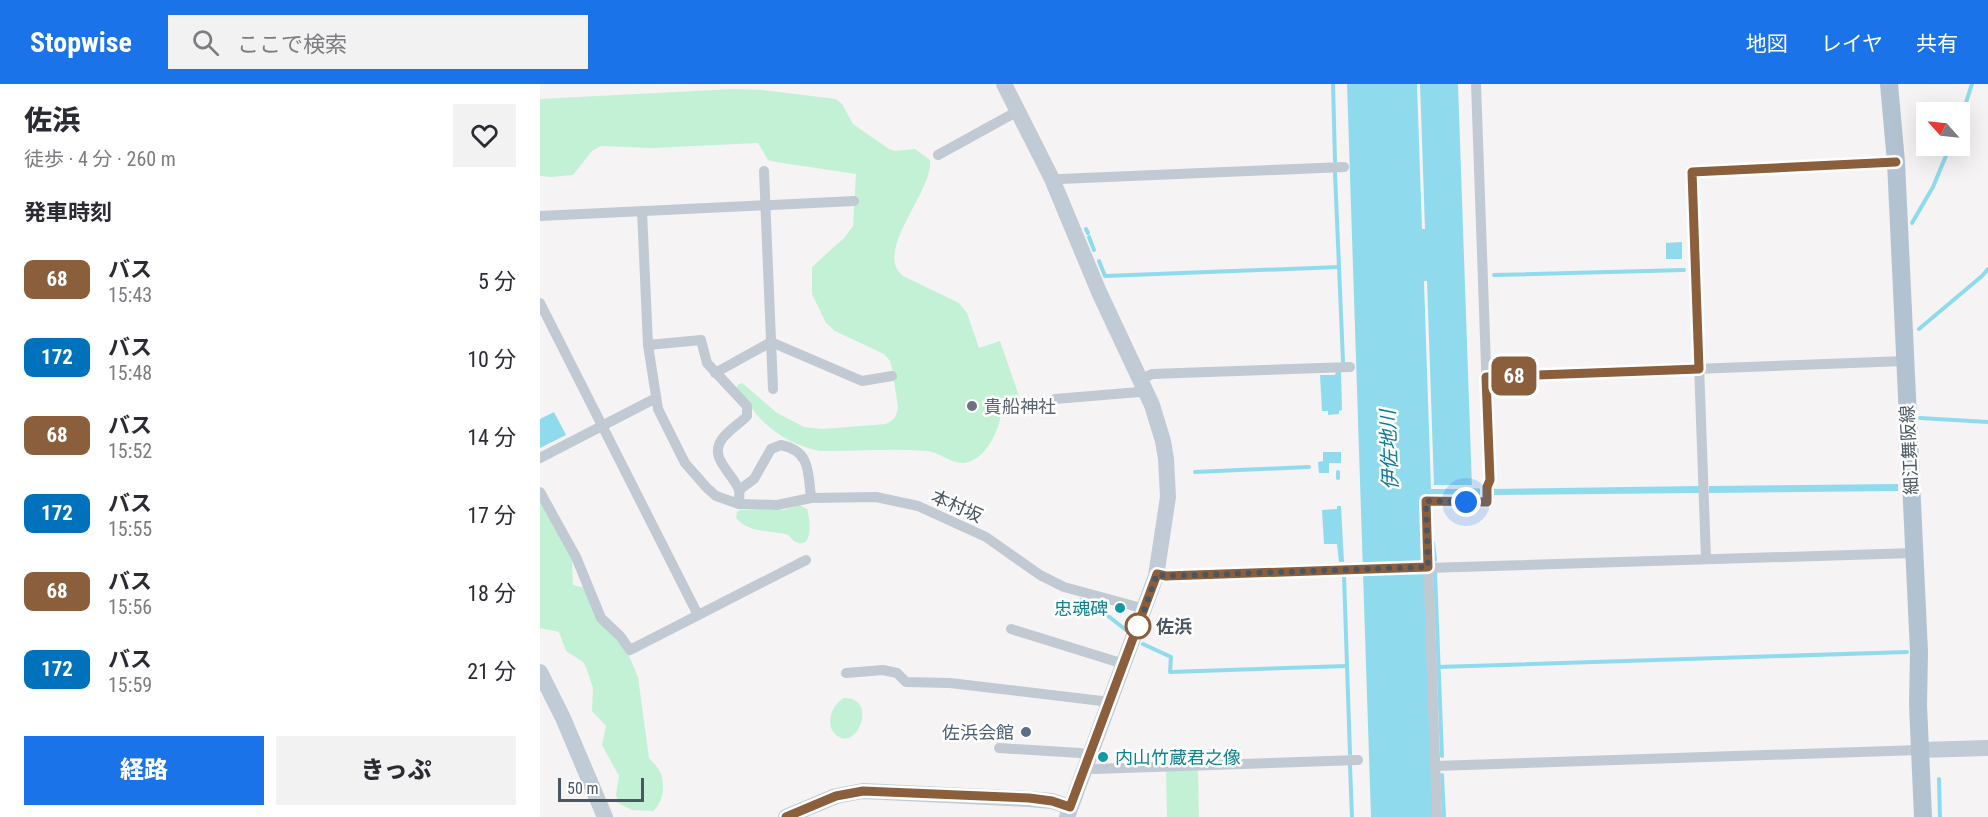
<!DOCTYPE html>
<html lang="ja">
<meta charset="utf-8">
<style>
:root{--surface:#fff;--page:#f2f2f3;--text:#2b2b33;--muted:#7c7c81;--accent:#1a73e8}
body{margin:0;font-family:"Roboto Condensed","Noto Sans JP",sans-serif;background:var(--page);color:var(--text);height:100vh;display:flex;flex-direction:column;font-size:22px;white-space:nowrap}
*{box-sizing:border-box;margin:0}
p{font-size:20px;color:var(--muted)}
.icon{flex:none;width:33px;height:33px;fill:none;stroke:currentColor;stroke-width:2;stroke-linecap:round;stroke-linejoin:round}
.map{position:relative;flex:1;overflow:hidden}
.side{display:flex;flex-direction:column;background:var(--surface);width:540px}
.side>*{flex:none}
.badge{padding:0 12px;border-radius:9px;font-size:21px;line-height:39px}
.needle{width:39px;rotate:297deg}
.controls{position:absolute;left:1376px;top:18px;display:grid;gap:12px}
.controls a{display:grid;place-items:center;width:54px;height:54px;border-radius:0px;background:var(--surface);box-shadow:0 6px 24px #0002;font-size:30px}
.scale{position:absolute;left:18px;bottom:15px;width:86px;box-sizing:border-box;padding-left:6px;border:3px solid #4a5661;border-top:0;font-size:16px;line-height:21px;white-space:nowrap;color:#4a5661;-webkit-text-stroke:4px #fff;paint-order:stroke}
.you{position:absolute;width:30px;height:30px;margin:-15px;border:4px solid #fff;border-radius:50%;background:#1a73e8;box-shadow:0 0 0 9px #1a73e833}
.map>.badge{position:absolute;translate:-50% -50%;box-shadow:0 0 0 3px #fff}
h2{padding:0 24px;font-size:22px;line-height:54px}
.round{display:grid;place-items:center;flex:none;width:63px;height:63px;border-radius:0px;background:var(--page)}
.overview{display:flex;align-items:center;justify-content:space-between;height:102px;padding:0 24px}
h1{font-size:28px;font-weight:800;line-height:45px}
.primary-button{display:flex;gap:12px;margin-top:auto;padding:12px 24px}
.primary-button a{flex:1;height:69px;border-radius:0px;background:var(--accent);color:#fff;font-size:24px;font-weight:800;line-height:69px;text-align:center}
.primary-button a+a{background:var(--page);color:var(--text)}
ul{padding:0;list-style:none}
li{display:flex;align-items:center;gap:18px;height:78px;padding:0 24px}
li div{flex:1}
li b{display:block;font-size:22px}
li em{font-style:normal}
li .badge{min-width:66px;font-weight:700;text-align:center}
header{display:flex;align-items:center;gap:36px;box-sizing:border-box;height:84px;padding:0 30px;background:var(--accent);color:#fff}
header strong{font-size:28px}
nav{display:flex;gap:33px;margin-inline-start:auto;font-size:21px}
.search{width:420px;height:54px;background:var(--page);display:flex;align-items:center;gap:15px;box-sizing:border-box;padding:0 21px;border-radius:0px;color:var(--muted);font-size:22px}
main{display:flex;flex:1;min-height:0}
.map>svg:first-child{display:block}
.green{fill:#c3f1d5}
.water{fill:#90daee}
.pier{fill:#f5f3f3}
.lines{fill:none;stroke-linecap:round;stroke-linejoin:round}
.stream{stroke:#90daee;stroke-width:4}
.street{stroke:#c1cad2;stroke-width:10}
.secondary{stroke:#c1cbd6;stroke-width:16}
.primary{stroke:#b3c2d1;stroke-width:18}
.line-casing{stroke:#fff;stroke-width:14}
.line{stroke:#8b5e3c;stroke-width:9}
.walk{stroke:#4a5661;stroke-width:6;stroke-dasharray:0 10.8}
.worship-dot{fill:#6b7280;stroke:#fff;stroke-width:2}
.culture-dot{fill:#0f9aa8;stroke:#fff;stroke-width:2}
.stop-dot{fill:#fff;stroke:#8b5e3c;stroke-width:3}
.service-dot{fill:#5c6f8a;stroke:#fff;stroke-width:2}
.labels{text-anchor:middle;dominant-baseline:central;stroke-width:5;stroke-linejoin:round;paint-order:stroke}
.worship-label{font-size:18px;fill:#5b616d;stroke:#fff;text-anchor:start}
.street-label{font-size:18px;fill:#4a5661;stroke:#fff}
.culture-label{font-size:18px;fill:#0d838f;stroke:#fff;text-anchor:end}
.stop-label{font-size:18px;font-weight:bold;fill:#4a5661;stroke:#fff;text-anchor:start}
.service-label{font-size:18px;fill:#4e5e75;stroke:#fff;text-anchor:end}
.water-label{font-size:20px;font-style:italic;fill:#0c7c9b;stroke:#fff}
</style>
<header>
<strong>Stopwise</strong>
<div class="search"><svg class="icon" aria-label="search" viewBox="0 0 24 24"><circle cx="10" cy="10" r="6"/><path d="M15 15l6 6"/></svg>ここで検索</div>
<nav><a>地図</a><a>レイヤ</a><a>共有</a></nav>
</header>
<main>
<section class="side">
<div class="overview"><div><h1>佐浜</h1><p>徒歩 · 4 分 · 260 m</p></div><a class="round"><svg class="icon" aria-label="heart" viewBox="0 0 24 24"><path d="M12 20l-8-8c-3-5 5-10 8-4 3-6 11-1 8 4z"/></svg></a></div>
<h2>発車時刻</h2>
<ul>
<li><span class="badge" style="background:#8b5e3c;color:#fff">68</span><div><b>バス</b><p>15:43</p></div><em>5 分</em></li>
<li><span class="badge" style="background:#0072bc;color:#fff">172</span><div><b>バス</b><p>15:48</p></div><em>10 分</em></li>
<li><span class="badge" style="background:#8b5e3c;color:#fff">68</span><div><b>バス</b><p>15:52</p></div><em>14 分</em></li>
<li><span class="badge" style="background:#0072bc;color:#fff">172</span><div><b>バス</b><p>15:55</p></div><em>17 分</em></li>
<li><span class="badge" style="background:#8b5e3c;color:#fff">68</span><div><b>バス</b><p>15:56</p></div><em>18 分</em></li>
<li><span class="badge" style="background:#0072bc;color:#fff">172</span><div><b>バス</b><p>15:59</p></div><em>21 分</em></li>
</ul>
<div class="primary-button"><a>経路</a><a>きっぷ</a></div>
</section>
<div class="map">
<svg width="1448" height="733" viewBox="0 0 1448 733">
<rect width="100%" height="100%" fill="#f5f3f3"/>
<!-- green -->
<g class="green">
<path d="M193,5L222,6L296,15L302,20L313,40L349,65L355,67L375,65L390,76C394,107 332,168 363,192L419,219L427,229L439,264L460,257L480,315L462,316C463,338 451,370 429,378C413,383 402,368 386,367C351,364 315,367 280,367C257,363 234,350 218,332C210,323 205,313 197,305V301L202,299L237,329L264,343L283,345L346,340C354,336 357,332 358,323L352,284L350,277L344,270L295,247L286,239L272,210V183L304,154L313,142L316,90L236,78L228,76L218,59L112,64L61,62L52,67L33,91L11,93L0,92V15Z"/>
<path d="M0,415L32,475L33,501L45,504L66,545L87,567L98,593L109,674C113,679 119,684 121,690C125,702 123,719 113,727L92,726L78,719L76,710L79,692L62,661L66,642L52,627L53,604L46,583L43,578L26,567L19,548L0,544Z"/>
<path d="M259,421L267,425C270,433 274,466 256,458C251,456 251,451 245,450C227,446 209,449 196,434L197,428L200,426H244Z"/>
<path d="M304,614C337,613 319,664 299,653C283,644 291,621 304,614Z"/>
<path d="M658,686L659,733H627L626,687Z"/>
</g>
<!-- water -->
<g class="water">
<path d="M807,0H918L932,404L943,405V412L882,413L893,733H831Z"/>
<path d="M1142,158V175H1126V159Z"/>
<path d="M796,288H801L802,326L799,327V330L788,331V327H782L780,291H795Z"/>
<path d="M14,328L26,351L0,364V335Z"/>
<path d="M783,368H801V379H789V389H779L778,378L783,377Z"/>
<path d="M1358,400V407L1169,409V402Z"/>
<path d="M1159,402V409L951,411V405Z"/>
<path d="M797,422H801L804,478H799L797,460H784L782,426L797,425Z"/>
</g>
<!-- pier -->
<g class="pier">
<path d="M877,0H880L885,145H882Z"/>
<path d="M884,197H887L894,401H932V405H891Z"/>
</g>
<g class="lines">
<!-- stream -->
<g class="stream">
<path d="M793,0L795,77"/>
<path d="M1419,40L1432,0"/>
<path d="M795,89L803,277"/>
<path d="M1372,139L1393,103L1410,62"/>
<path d="M546,145L548,149"/>
<path d="M549,153L554,166"/>
<path d="M559,177L565,192L799,183"/>
<path d="M954,191L1144,186"/>
<path d="M1379,245L1442,192L1448,185"/>
<path d="M1380,334L1448,338"/>
<path d="M655,388L769,383"/>
<path d="M798,388V394"/>
<path d="M893,459L895,476"/>
<path d="M895,488L902,672"/>
<path d="M804,492L810,670"/>
<path d="M541,516L563,528L586,546"/>
<path d="M603,560L631,573L630,588L807,582"/>
<path d="M898,583L1367,568"/>
<path d="M810,682L812,733"/>
<path d="M902,691L904,733"/>
<path d="M1399,695L1400,733"/>
</g>
<!-- street -->
<g class="street">
<path d="M398,71L478,27"/>
<path d="M1152,86L1166,475"/>
<path d="M224,87L233,305"/>
<path d="M1152,88L1356,78"/>
<path d="M513,98L520,95L804,83"/>
<path d="M102,127L108,261L118,325L145,379L167,404L176,412L199,420L237,421L271,414L336,413L378,422L446,453L500,491L524,503L605,525"/>
<path d="M0,132L314,117"/>
<path d="M0,219L158,531"/>
<path d="M108,261L161,256L167,279L207,322V332C199,340 189,346 182,355C168,374 193,389 199,406C200,409 199,416 199,420"/>
<path d="M175,289L231,258L322,297L352,292"/>
<path d="M946,293L1365,277"/>
<path d="M600,296L612,290L810,283"/>
<path d="M515,315L599,308L604,305"/>
<path d="M0,374L116,314"/>
<path d="M199,406L214,395L231,365L241,361C271,367 268,389 271,414"/>
<path d="M0,408L36,473L61,534L80,552L90,566L266,476"/>
<path d="M617,490L626,492L1374,469"/>
<path d="M471,545L584,580"/>
<path d="M306,589L343,586L357,589L366,598L410,599L562,617L569,620"/>
<path d="M459,664L540,669L549,672"/>
<path d="M546,682L554,685L818,676"/>
<path d="M895,682L1380,666"/>
<path d="M897,733L886,417L947,418V403L950,395L936,0"/>
</g>
<!-- secondary -->
<g class="secondary">
<path d="M464,0L512,95L559,208L612,321L623,357L626,375L628,413L616,492L527,733"/>
<path d="M0,588L23,634L65,733"/>
<path d="M1380,666L1448,664"/>
<path d="M246,733L296,712L323,707L489,715L512,717L530,723"/>
</g>
<!-- primary -->
<path class="primary" d="M1349,0L1356,78L1379,568L1378,621L1383,733"/>
</g>
<g class="lines">
<!-- line casing -->
<g class="line-casing">
<path id="line" d="M246,733L296,712L323,707L489,714L512,717L530,723L617,490L626,492L888,483L886,417L947,418V403L950,396L946,293L1159,285L1152,88L1356,78"/>
</g>
<!-- line -->
<use href="#line" class="line"/>
<!-- walk -->
<path class="walk" d="M598,542V544L617,490L626,492L888,483L886,417L926,418"/>
</g>
<!-- markers -->
<circle class="worship-dot" cx="432" cy="322" r="6"/>
<g class="culture-dot">
<circle cx="580" cy="524" r="6"/>
<circle cx="563" cy="673" r="6"/>
</g>
<circle class="stop-dot" cx="598" cy="542" r="12"/>
<circle class="service-dot" cx="486" cy="648" r="6"/>
<g class="labels">
<!-- worship labels -->
<g class="worship-label">
<text x="444" y="322">貴船神社</text>
</g>
<!-- street labels -->
<g class="street-label">
<text transform="translate(1369 366) rotate(-93)">細江舞阪線</text>
<text transform="translate(417 422) rotate(24)">本村坂</text>
</g>
<!-- culture labels -->
<g class="culture-label">
<text x="568" y="524">忠魂碑</text>
<text x="575" y="673" text-anchor="start">内山竹蔵君之像</text>
</g>
<!-- stop labels -->
<g class="stop-label">
<text x="616" y="542">佐浜</text>
</g>
<!-- service labels -->
<g class="service-label">
<text x="474" y="648">佐浜会館</text>
</g>
<!-- water labels -->
<g class="water-label">
<text transform="translate(849 366) rotate(-92)">伊佐地川</text>
</g>
</g>
</svg>
<div class="controls">
<a><svg class="needle" viewBox="-14 -14 28 28"><path d="M0-13l5 13h-10z" fill="#e53935"/><path d="M0 13l5-13h-10z" fill="#7c7c81"/></svg></a>
</div>
<div class="scale">50 m</div>
<div class="you" style="left:926px;top:418px"></div>
<b class="badge" style="left:974px;top:292px;background:#8b5e3c;color:#fff">68</b>
</div>
</main>
